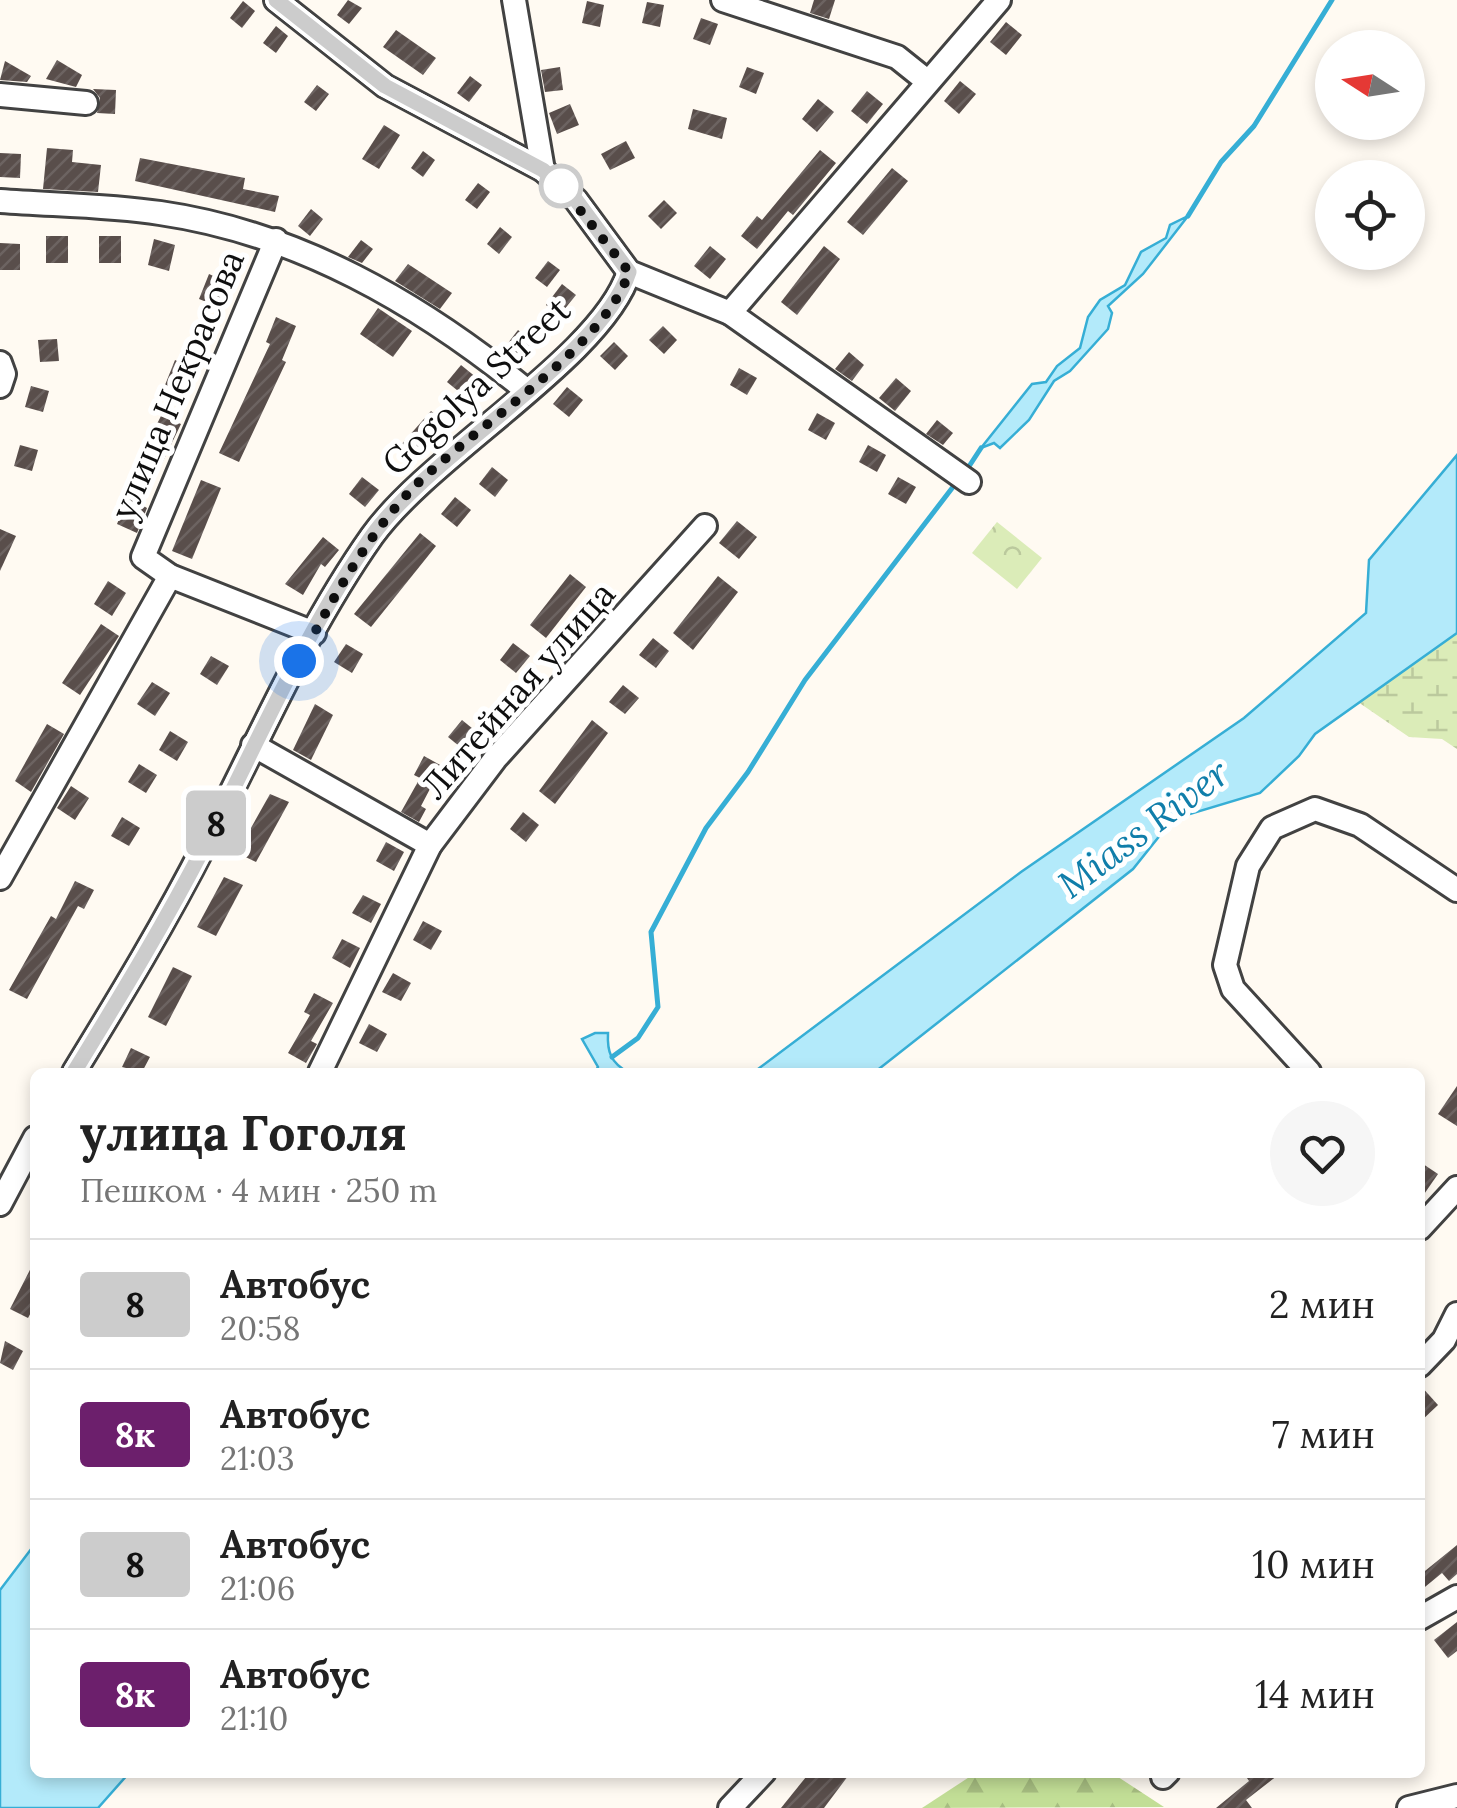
<!DOCTYPE html>
<html lang="ru">
<meta charset="utf-8">
<style>
:root{--surface:#fff;--page:#f6f6f6;--text:#222;--muted:#767676;--line:#e0e0e0}
body{margin:0;font-family:Lora,serif;background:var(--page);color:var(--text);height:100vh;display:flex;flex-direction:column;font-size:38px;white-space:nowrap}
*{box-sizing:border-box;margin:0}
p{font-size:32px;color:var(--muted)}
.icon{flex:none;width:55px;height:55px;fill:none;stroke:currentColor;stroke-width:2;stroke-linecap:round;stroke-linejoin:round}
.map{position:relative;flex:1;overflow:hidden}
.side{position:absolute;left:30px;top:1068px;width:1395px;height:710px;display:flex;flex-direction:column;background:var(--surface);border-radius:15px;box-shadow:0 5px 15px #0003}
.side>*{flex:none}
.badge{padding:0 20px;border-radius:8px;font-size:35px;line-height:65px}
.needle{width:65px;rotate:282deg}
.buttons{position:absolute;left:1315px;top:30px;display:grid;gap:20px}
.buttons a{display:grid;place-items:center;width:110px;height:110px;border-radius:50%;background:var(--surface);box-shadow:0 5px 15px #0003;font-size:50px}
.you{position:absolute;width:50px;height:50px;margin:-25px;border:8px solid #fff;border-radius:50%;background:#1a73e8;box-shadow:0 0 0 15px #1a73e833}
.map>.badge{position:absolute;translate:-50% -50%;box-shadow:0 0 0 5px #fff}
.round{display:grid;place-items:center;flex:none;width:105px;height:105px;border-radius:52px;background:var(--page)}
.headline{display:flex;align-items:center;justify-content:space-between;height:170px;padding:0 50px}
h1{font-size:48px;font-weight:700;line-height:75px}
ul{padding:0;list-style:none}
li{display:flex;align-items:center;gap:30px;height:130px;padding:0 50px;border-top:2px solid var(--line)}
li div{flex:1}
li b{display:block;font-size:38px}
li em{font-style:normal}
li .badge{min-width:110px;font-weight:700;text-align:center}
.map>svg:first-child{display:block}
.forest{fill:url(#forest-firs)}
.wetland{fill:url(#wetland-marsh)}
.park{fill:url(#park-crowns)}
.water{fill:#b3eafa;stroke:#36aed5;stroke-width:2.5}
.lines{fill:none;stroke-linecap:round;stroke-linejoin:round}
.stream{stroke:#36aed5;stroke-width:5}
.building{fill:url(#building-hatch)}
.minor-casing{stroke:#424242;stroke-width:28}
.minor{stroke:#fff;stroke-width:22}
.line-casing{stroke:#fff;stroke-width:22}
.line{stroke:#ccc;stroke-width:15}
.walk{stroke:#0f0f0f;stroke-width:10;stroke-dasharray:0 18}
.stop-dot{fill:#fff;stroke:#ccc;stroke-width:5}
.labels{text-anchor:middle;dominant-baseline:central;stroke-width:10;stroke-linejoin:round;paint-order:stroke}
.street-label{font-size:35px;fill:#0f0f0f;stroke:#fff}
.water-label{font-size:38px;font-style:italic;fill:#107eaa;stroke:#fff}
</style>
<div class="map">
<svg width="1457" height="1808" viewBox="0 0 1457 1808">
<defs>
<pattern id="forest-firs" width="22" height="20" patternUnits="userSpaceOnUse" patternTransform="scale(2.5)"><rect width="22" height="20" fill="#c2de96"/><path d="M5 1l3.5 6h-7zM16 11l3.5 6h-7z" fill="#a6bd80"/></pattern>
<pattern id="wetland-marsh" width="20" height="14" patternUnits="userSpaceOnUse" patternTransform="scale(2.5)"><rect width="20" height="14" fill="#dbecb8"/><path d="M1 5h8M5 5V1M11 12h8M15 12V8" fill="none" stroke="#bbc99d"/></pattern>
<pattern id="park-crowns" width="20" height="18" patternUnits="userSpaceOnUse" patternTransform="scale(2.5)"><rect width="20" height="18" fill="#dbecb8"/><path d="M2 6a3 3 0 1 1 6 0M12 15a3 3 0 1 1 6 0" fill="none" stroke="#bbc99d"/></pattern>
<pattern id="building-hatch" width="6" height="6" patternUnits="userSpaceOnUse" patternTransform="scale(2.5)"><rect width="6" height="6" fill="#594e4b"/><path d="M-1 1l2-2M0 6l6-6M5 7l2-2" fill="none" stroke="#6c6361"/></pattern>
</defs>
<rect width="100%" height="100%" fill="#fffaf2"/>
<!-- forest -->
<path class="forest" d="M977,1772L1112,1773L1164,1807L922,1808Z"/>
<!-- wetland -->
<path class="wetland" d="M1451,633H1457V749L1442,739L1409,737L1358,702Z"/>
<!-- park -->
<path class="park" d="M997,522L1042,558L1017,589L972,553Z"/>
<!-- water -->
<g class="water">
<path d="M1188,216L1143,274L1108,306L1112,313L1108,329L1070,371L1054,381L1029,420L1000,448L994,443L981,448L1032,384L1046,382L1057,366L1080,348L1088,317L1100,300L1125,285L1141,252L1166,238L1170,225Z"/>
<path d="M1457,455V633L1315,734L1299,756L1260,793L1173,819L1133,869L875,1072H754L1021,872L1244,718L1366,613L1369,560Z"/>
<path d="M595,1033H608C607,1052 611,1063 628,1072H595L598,1067L582,1039Z"/>
<path d="M35,1544V1772L129,1773L98,1808H0V1590Z"/>
</g>
<g class="lines">
<!-- stream -->
<g class="stream">
<path d="M1188,216L1221,162L1254,126L1332,0"/>
<path d="M966,471L981,448"/>
<path d="M612,1057L638,1038L658,1007L651,932L706,828L748,772L805,680L956,483"/>
</g>
</g>
<!-- building -->
<g class="building">
<path d="M348,0L362,8L349,24L337,15Z"/>
<path d="M814,0H835L829,19L810,13Z"/>
<path d="M243,1L255,11L242,28L230,18Z"/>
<path d="M587,1L604,5L600,27L582,23Z"/>
<path d="M647,2L664,5L660,27L642,23Z"/>
<path d="M701,18L718,24L710,45L693,39Z"/>
<path d="M1006,22L1022,35L1006,55L990,42Z"/>
<path d="M276,26L288,36L276,53L263,43Z"/>
<path d="M396,30L436,58L423,75L383,47Z"/>
<path d="M57,60L82,75L76,87L46,79Z"/>
<path d="M5,61L31,76L27,82L0,80Z"/>
<path d="M560,67L563,90L545,92L541,70Z"/>
<path d="M747,67L764,73L756,94L739,87Z"/>
<path d="M470,76L482,85L469,102L457,93Z"/>
<path d="M960,81L976,94L959,114L944,101Z"/>
<path d="M317,85L329,94L316,111L304,102Z"/>
<path d="M93,89L116,90L115,114L97,113L100,98Z"/>
<path d="M867,91L883,104L867,124L851,111Z"/>
<path d="M818,99L834,112L817,132L802,119Z"/>
<path d="M570,104L579,125L557,134L549,113Z"/>
<path d="M693,109L727,118L722,139L688,129Z"/>
<path d="M384,125L400,135L379,169L362,159Z"/>
<path d="M626,141L635,158L610,170L601,154Z"/>
<path d="M47,148L73,150L72,162L101,165L98,192L43,189Z"/>
<path d="M820,150L836,163L793,215L788,211L757,249L741,236L757,216L762,220Z"/>
<path d="M423,151L435,160L423,177L411,168Z"/>
<path d="M0,153L21,154L20,178L0,177Z"/>
<path d="M140,158L245,178L243,189L279,196L275,212L135,181Z"/>
<path d="M892,168L908,181L863,235L847,222Z"/>
<path d="M478,183L490,192L477,209L465,200Z"/>
<path d="M664,200L677,213L661,229L648,216Z"/>
<path d="M311,209L323,219L310,236L298,226Z"/>
<path d="M500,227L512,237L499,254L487,244Z"/>
<rect x="46" y="236" width="22" height="27"/>
<rect x="99" y="236" width="22" height="27"/>
<path d="M154,239L175,245L169,271L148,265Z"/>
<path d="M361,240L373,249L362,263L348,257Z"/>
<path d="M0,243L20,244V270H0Z"/>
<path d="M710,246L726,259L710,279L694,266Z"/>
<path d="M824,246L840,259L797,315L781,302Z"/>
<path d="M548,261L560,270L547,287L535,278Z"/>
<path d="M408,264L452,293L440,309L395,281Z"/>
<path d="M209,274L229,283L219,307L199,299Z"/>
<path d="M562,284L576,295L559,316L546,305Z"/>
<path d="M378,308L412,331L393,357L360,334Z"/>
<path d="M276,317L296,326L282,360L286,362L239,462L219,453L270,344L266,342Z"/>
<path d="M663,326L677,340L664,354L649,340Z"/>
<path d="M518,330L534,343L521,360L505,347Z"/>
<path d="M57,339L59,361L40,362L38,340Z"/>
<path d="M614,342L628,356L615,370L600,356Z"/>
<path d="M849,352L864,365L852,381L835,369Z"/>
<path d="M175,360L195,369L185,393L165,385Z"/>
<path d="M461,365L477,378L463,395L447,382Z"/>
<path d="M739,368L757,378L747,395L730,385Z"/>
<path d="M896,378L911,391L895,411L879,398Z"/>
<path d="M31,386L49,391L43,412L25,407Z"/>
<path d="M567,387L583,400L569,417L553,404Z"/>
<path d="M431,411L447,424L416,459L400,446Z"/>
<path d="M817,413L835,423L826,440L808,430Z"/>
<path d="M161,416L181,424L142,505L147,508L137,533L117,524L134,483L128,481Z"/>
<path d="M937,420L953,433L943,445L926,434Z"/>
<path d="M20,445L38,450L32,471L14,466Z"/>
<path d="M868,445L886,455L877,472L859,462Z"/>
<path d="M492,467L508,480L495,497L479,484Z"/>
<path d="M362,477L379,490L365,507L349,494Z"/>
<path d="M898,477L916,487L906,504L888,494Z"/>
<path d="M201,480L221,488L192,559L172,551Z"/>
<path d="M455,497L471,510L457,527L441,514Z"/>
<path d="M737,521L757,537L739,559L719,543Z"/>
<path d="M0,529L16,536L0,571Z"/>
<path d="M420,533L436,546L371,627L354,614Z"/>
<path d="M323,537L339,550L325,567L321,564L303,595L285,584Z"/>
<path d="M570,574L586,587L546,638L530,625Z"/>
<path d="M718,576L738,592L693,650L673,633Z"/>
<path d="M108,581L126,593L112,616L94,604Z"/>
<path d="M101,624L119,636L80,695L62,683Z"/>
<path d="M653,638L669,651L656,668L639,655Z"/>
<path d="M513,643L530,656L516,673L500,660Z"/>
<path d="M346,644L363,654L352,673L334,662Z"/>
<path d="M211,656L229,666L217,685L200,674Z"/>
<path d="M152,682L170,693L155,716L137,704Z"/>
<path d="M623,685L639,698L625,714L609,702Z"/>
<path d="M506,694L522,707L507,723L492,711Z"/>
<path d="M315,704L333,715L311,760L293,750Z"/>
<path d="M462,720L478,733L464,750L448,737Z"/>
<path d="M592,720L608,733L555,804L539,791Z"/>
<path d="M47,724L64,734L31,792L15,781Z"/>
<path d="M170,731L188,742L177,761L159,750Z"/>
<path d="M424,756L442,766L421,806L426,809L419,822L401,812L420,778L414,775Z"/>
<path d="M139,764L157,775L146,793L128,782Z"/>
<path d="M71,786L89,798L75,820L57,808Z"/>
<path d="M270,794L289,802L256,862L237,853Z"/>
<path d="M523,812L539,825L526,842L510,829Z"/>
<path d="M122,817L140,828L129,846L111,836Z"/>
<path d="M386,842L404,852L394,871L376,861Z"/>
<path d="M224,877L243,885L216,936L197,927Z"/>
<path d="M75,881L94,890L84,909L78,906L27,999L9,990L51,916L56,919Z"/>
<path d="M363,895L381,904L371,923L352,913Z"/>
<path d="M423,921L442,931L431,950L413,940Z"/>
<path d="M342,939L360,948L350,968L332,958Z"/>
<path d="M173,967L192,976L166,1026L148,1017Z"/>
<path d="M393,973L411,983L401,1001L382,992Z"/>
<path d="M314,993L333,1003L311,1041L317,1044L306,1063L288,1053L310,1015L304,1012Z"/>
<path d="M369,1024L387,1034L377,1052L359,1043Z"/>
<path d="M131,1048L150,1057L142,1072L122,1067Z"/>
<path d="M1457,1086V1126L1438,1114Z"/>
<path d="M1420,1162L1438,1174L1420,1200Z"/>
<path d="M35,1260V1305L28,1318L10,1309Z"/>
<path d="M5,1341L23,1351L13,1370L0,1363Z"/>
<path d="M1420,1385L1438,1405L1420,1422Z"/>
<path d="M1457,1545V1574L1449,1581L1442,1573L1420,1591V1575Z"/>
<path d="M1457,1622V1651L1448,1658L1434,1640Z"/>
<path d="M810,1772H851L824,1808H781Z"/>
<path d="M1243,1772H1282L1246,1800L1252,1808H1216L1249,1781Z"/>
</g>
<g class="lines">
<!-- minor casing -->
<g class="minor-casing">
<g id="minor">
<path d="M276,0L385,86L543,170L576,200L629,272L730,313"/>
<path d="M514,0L543,170"/>
<path d="M723,0L897,57L927,81"/>
<path d="M0,95L86,103"/>
<path d="M0,201C53,205 107,205 160,213C298,233 419,303 526,390"/>
<path d="M276,240L143,557L170,576L314,633"/>
<path d="M0,363L4,374L0,386"/>
<path d="M969,482L730,313L999,0"/>
<path d="M253,745L430,845"/>
<path d="M0,878L170,576"/>
<path d="M74,1072C120,997 166,921 206,842C259,740 305,631 372,536C431,454 603,356 629,272"/>
<path d="M320,1072L430,845L495,759L705,526"/>
<path d="M1309,1072L1233,989L1225,965L1248,866L1272,828L1315,809L1360,825L1457,890"/>
<path d="M0,1204L35,1138"/>
<path d="M1420,1228L1457,1188"/>
<path d="M1420,1365L1444,1340L1457,1314"/>
<path d="M1420,1618L1457,1597"/>
<path d="M1163,1777L1168,1772"/>
<path d="M730,1808L764,1772"/>
<path d="M1409,1808L1457,1796"/>
</g>
</g>
<!-- minor -->
<use href="#minor" class="minor"/>
</g>
<g class="lines">
<!-- line casing -->
<g class="line-casing">
<path id="line" d="M74,1072C120,997 166,921 206,843C259,740 305,631 372,536C431,453 602,357 629,272L576,200L543,170L385,86L276,0"/>
</g>
<!-- line -->
<use href="#line" class="line"/>
<!-- walk -->
<path class="walk" d="M299,661C332,601 365,538 413,488C471,429 605,348 629,272L561,186"/>
</g>
<!-- markers -->
<circle class="stop-dot" cx="561" cy="186" r="20"/>
<g class="labels">
<!-- street labels -->
<g class="street-label">
<text transform="translate(177 385) rotate(-67)">улица Некрасова</text>
<text transform="translate(476 386) rotate(-43)">Gogolya Street</text>
<text transform="translate(518 690) rotate(-49)">Литейная улица</text>
</g>
<!-- water labels -->
<g class="water-label">
<text transform="translate(1143 828) rotate(-37)">Miass River</text>
</g>
</g>
</svg>
<div class="buttons">
<a><svg class="needle" viewBox="-14 -14 28 28"><path d="M0-13l5 13h-10z" fill="#e53935"/><path d="M0 13l5-13h-10z" fill="#767676"/></svg></a>
<a><svg class="icon" aria-label="locate" viewBox="0 0 24 24"><circle cx="12" cy="12" r="6"/><path d="M12 2v4M12 18v4M2 12h4M18 12h4"/></svg></a>
</div>
<div class="you" style="left:299px;top:661px"></div>
<b class="badge" style="left:216px;top:823px;background:#ccc;color:#111">8</b>
<section class="side">
<div class="headline"><div><h1>улица Гоголя</h1><p>Пешком · 4 мин · 250 m</p></div><a class="round"><svg class="icon" aria-label="heart" viewBox="0 0 24 24"><path d="M12 20l-8-8c-3-5 5-10 8-4 3-6 11-1 8 4z"/></svg></a></div>
<ul>
<li><span class="badge" style="background:#ccc;color:#111">8</span><div><b>Автобус</b><p>20:58</p></div><em>2 мин</em></li>
<li><span class="badge" style="background:#6c1f6c;color:#fff">8к</span><div><b>Автобус</b><p>21:03</p></div><em>7 мин</em></li>
<li><span class="badge" style="background:#ccc;color:#111">8</span><div><b>Автобус</b><p>21:06</p></div><em>10 мин</em></li>
<li><span class="badge" style="background:#6c1f6c;color:#fff">8к</span><div><b>Автобус</b><p>21:10</p></div><em>14 мин</em></li>
</ul>
</section>
</div>
